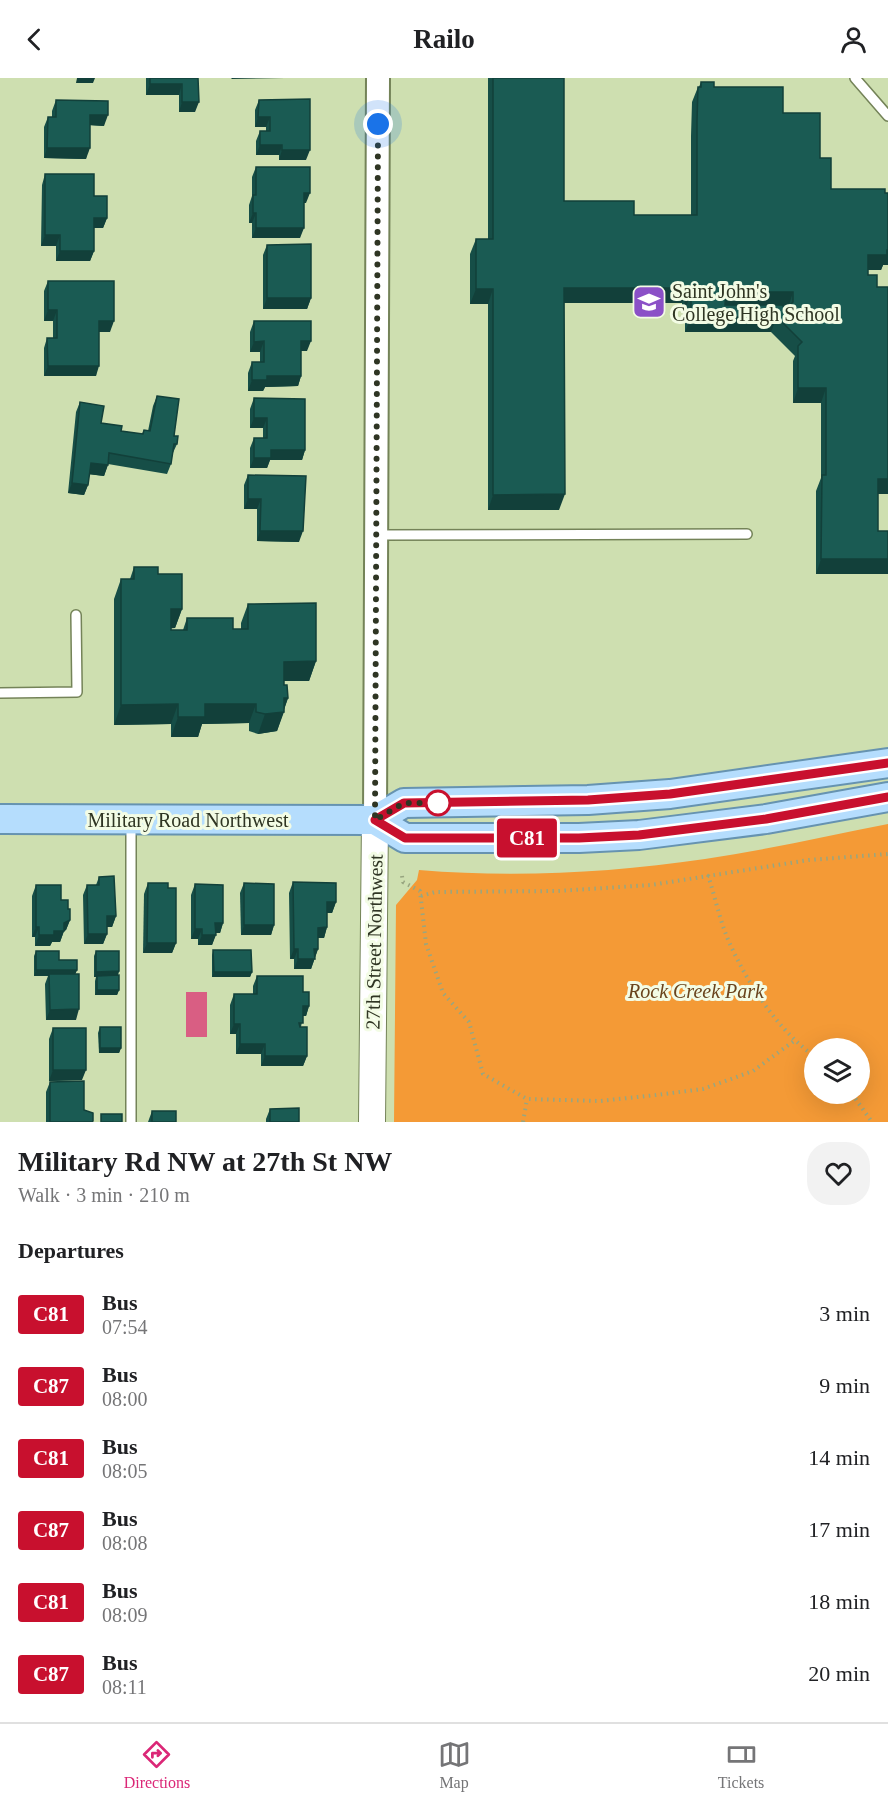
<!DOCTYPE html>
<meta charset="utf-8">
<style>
:root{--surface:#fff;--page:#f2f2f2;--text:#202124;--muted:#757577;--line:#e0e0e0;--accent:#db2777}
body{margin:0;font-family:"Times New Roman",serif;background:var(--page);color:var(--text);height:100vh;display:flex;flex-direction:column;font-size:22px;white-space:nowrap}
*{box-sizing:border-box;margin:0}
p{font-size:20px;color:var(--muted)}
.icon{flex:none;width:33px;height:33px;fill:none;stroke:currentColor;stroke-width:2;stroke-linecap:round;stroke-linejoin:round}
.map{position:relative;height:1044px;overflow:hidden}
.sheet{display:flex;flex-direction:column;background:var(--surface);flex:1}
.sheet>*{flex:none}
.badge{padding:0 12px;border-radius:4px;font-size:21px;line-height:39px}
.tools{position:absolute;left:804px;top:960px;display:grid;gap:12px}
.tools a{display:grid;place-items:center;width:66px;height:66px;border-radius:50%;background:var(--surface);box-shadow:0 6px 24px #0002;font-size:30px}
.you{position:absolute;width:30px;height:30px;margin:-15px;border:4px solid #fff;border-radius:50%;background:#1a73e8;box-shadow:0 0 0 9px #1a73e833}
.map>.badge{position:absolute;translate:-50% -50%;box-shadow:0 0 0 3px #fff}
h2{padding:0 18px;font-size:22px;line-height:54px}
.round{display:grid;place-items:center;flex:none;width:63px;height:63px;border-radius:24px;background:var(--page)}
.head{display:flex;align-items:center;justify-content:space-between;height:102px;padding:0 18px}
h1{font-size:28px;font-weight:700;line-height:45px}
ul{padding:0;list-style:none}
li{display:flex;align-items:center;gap:18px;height:72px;padding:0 18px}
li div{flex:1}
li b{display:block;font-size:22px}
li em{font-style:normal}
li .badge{min-width:66px;font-weight:700;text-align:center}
header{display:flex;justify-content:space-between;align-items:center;height:78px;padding:0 18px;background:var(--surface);font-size:27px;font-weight:700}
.tab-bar{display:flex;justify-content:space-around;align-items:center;height:84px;border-top:2px solid var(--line);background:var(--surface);font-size:16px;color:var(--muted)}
.tab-bar a{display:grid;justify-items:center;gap:3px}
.tab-bar .on{color:var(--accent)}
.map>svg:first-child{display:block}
.green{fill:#f49a36;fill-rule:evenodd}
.water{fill:#d95e83}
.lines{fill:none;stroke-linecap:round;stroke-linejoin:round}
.service-casing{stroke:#748358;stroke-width:12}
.tertiary-casing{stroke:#748358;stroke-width:26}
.secondary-casing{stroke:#748358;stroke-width:28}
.primary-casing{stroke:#6693b0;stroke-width:32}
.path{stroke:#98a680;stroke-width:4;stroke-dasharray:1.5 4.5;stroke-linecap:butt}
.service{stroke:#fff;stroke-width:9}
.tertiary{stroke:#fff;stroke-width:22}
.secondary{stroke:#fff;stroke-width:26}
.primary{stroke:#b5ddfd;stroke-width:28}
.wall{fill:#164e47}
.shaded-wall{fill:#12403a}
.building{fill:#1a5b53;stroke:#12403a;stroke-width:1.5;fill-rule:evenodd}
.line-casing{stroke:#fff;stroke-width:14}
.line{stroke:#c8102e;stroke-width:9}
.walk{stroke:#2f3523;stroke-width:6;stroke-dasharray:0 10.8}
.stop-dot{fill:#fff;stroke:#c8102e;stroke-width:3}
.labels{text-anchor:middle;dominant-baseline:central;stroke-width:6;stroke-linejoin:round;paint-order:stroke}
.poi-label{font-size:20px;fill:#2f3523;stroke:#f3fce5;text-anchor:start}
.street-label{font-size:20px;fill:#2f3523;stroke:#f3fce5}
.park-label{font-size:20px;font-style:italic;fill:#6a441d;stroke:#f3fce5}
</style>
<header><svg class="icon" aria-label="back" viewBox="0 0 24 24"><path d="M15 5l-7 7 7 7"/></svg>Railo<svg class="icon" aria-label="person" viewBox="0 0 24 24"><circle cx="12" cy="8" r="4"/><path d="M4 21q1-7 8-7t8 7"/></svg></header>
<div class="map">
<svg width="888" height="1044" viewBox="0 0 888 1044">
<rect width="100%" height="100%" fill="#cedfb0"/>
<!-- green -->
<path class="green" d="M888,746V1044H394L396,827L417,802L419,792C514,800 610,795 705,781C766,772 827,758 888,746ZM814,970H860V1016H814Z"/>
<!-- water -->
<rect class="water" x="186" y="914" width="21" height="45"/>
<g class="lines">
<!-- service casing -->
<g class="service-casing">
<g id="service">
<path d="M855,0L888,38"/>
<path d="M376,457L747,456"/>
<path d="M0,615L77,614L76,537"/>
<path d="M131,743V1044"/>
</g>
</g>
<!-- tertiary casing -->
<g class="tertiary-casing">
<path id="tertiary" d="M375,742L378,0"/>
</g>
<!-- secondary casing -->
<g class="secondary-casing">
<path id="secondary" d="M372,1044L375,742"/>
</g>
<!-- primary casing -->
<g class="primary-casing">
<g id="primary">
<path d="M0,741L375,742L404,725L588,722L670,716L888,685"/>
<path d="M375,742L405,760H579L639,757L766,741L888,719"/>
</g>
</g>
<!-- path -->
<g class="path">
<path d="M708,797C715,819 720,843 729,864C748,906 777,951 814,978"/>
<path d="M402,798L403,804L420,813L426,866L443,915L469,944L483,996L527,1021L600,1023L656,1017L703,1011L753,993L794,963"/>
<path d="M421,818L435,814L558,813L651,807L809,782L888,776"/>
<path d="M852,1016L872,1044"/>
<path d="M523,1044L527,1021"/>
</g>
<!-- service -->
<use href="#service" class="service"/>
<!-- tertiary -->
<use href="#tertiary" class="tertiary"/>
<!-- secondary -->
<use href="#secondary" class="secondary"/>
<!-- primary -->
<use href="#primary" class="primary"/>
</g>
<!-- wall -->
<g class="wall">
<path d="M146,0H198L195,34H179V17H146Z"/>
<path d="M488,0H564V123L634,137H691V58L692,24L698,9H699L701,4L783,35L820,80L831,111L888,187H883L881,192H868V197L877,209L888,416H878V453H888V496H816V413L821,400V325H793V283L795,278L771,254H685V231H682V225H564L559,432H488V226H470V176L476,161H488Z"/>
<path d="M56,22L104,48L90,47L86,81L44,80V49L48,39H52V33Z"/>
<path d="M259,22L306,82H279V77H256V63L260,53H266V49H255V32Z"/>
<path d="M256,89L306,125H304L300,160H252V145H249V127L252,118V99Z"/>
<path d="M45,96L94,118L107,140L103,150H94V173L90,183H56V168H41L42,107Z"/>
<path d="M267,167L311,220L307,231H263V177Z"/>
<path d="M48,203L110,254H99L96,298H44V270L47,260H53V243H44V213Z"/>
<path d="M254,243L307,273H301V298L298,308L265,309L263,313H248V295L252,284H260V274H250V254Z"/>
<path d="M157,318L177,366L172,377L171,386L167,396L108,386L104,398L89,396L88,407L84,417L68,415L76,334L80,324L101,345L121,353L142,356L144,352L148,353L153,328Z"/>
<path d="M254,320L305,372L302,382H270L267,390H250V370L254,360H263V350H250V331Z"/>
<path d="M248,397L299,464L257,463V431H244V407Z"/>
<path d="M134,489L158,496L182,531L175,550H171V552H183L187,540L233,551H241V545L248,526L316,583L309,603H284V607L288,620L277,653L258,656L249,653V645L202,646L198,659H171V646L114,647V521L121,501H130Z"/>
<path d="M99,799L116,838L112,849H107V856L103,866H84L83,817L87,807H96Z"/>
<path d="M293,804L336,824L332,835H327V849L324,860H318V871L311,891H294V881H290L289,815Z"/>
<path d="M148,805L168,810L176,865L172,875H143L144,816Z"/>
<path d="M244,805L274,847L271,857H241L240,815Z"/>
<path d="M195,806L223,845L220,855H216L212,867H198V861H191V817Z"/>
<path d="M36,807L61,822L68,831L70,842L66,852L64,853L60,864H52L50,868H35V859H32V818Z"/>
<path d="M213,872L252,894L250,899H212V877Z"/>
<path d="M36,873L59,882L77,892L75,896L76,942H46L45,906L48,898H34V878Z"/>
<path d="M96,873L119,893L118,897L119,912L117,917H95V903L96,899H94V878Z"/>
<path d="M257,898L303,914L309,928L306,938H303L301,949L307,978L303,988H261V976H236V956H230V927L234,916H253V908Z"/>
<path d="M100,949L121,970L119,975H99L98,955Z"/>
<path d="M53,950L82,1002L49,1003V961Z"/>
<path d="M50,1004L84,1032L93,1044H46V1014Z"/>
<path d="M270,1031L299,1044H266V1041Z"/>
<path d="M152,1033L176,1044H148Z"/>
</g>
<!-- shaded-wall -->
<g class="shaded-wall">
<path d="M77,0H95L93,5H76Z"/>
<path d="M232,0H285L231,1Z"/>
<path d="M150,6H182L179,17H146Z"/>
<path d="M182,24H199L195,34H179Z"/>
<path d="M90,37H108L104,48L87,47Z"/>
<path d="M258,39H270L266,49H255Z"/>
<path d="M260,67H282L279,77H256Z"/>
<path d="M47,70H90L86,81L44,80Z"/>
<path d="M282,72H310L306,82H279Z"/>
<path d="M304,115H310L306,125H300Z"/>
<path d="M253,135H256L252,145H249Z"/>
<path d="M94,140H107L103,150H90Z"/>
<path d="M256,150H304L300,160H252Z"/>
<path d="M45,157H60L56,168H41Z"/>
<path d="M887,172H888V187H883L881,192H863L868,177Z"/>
<path d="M60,173H94L90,183H56Z"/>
<path d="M564,210H688L682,225H559Z"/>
<path d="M476,211H493L488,226H470Z"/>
<path d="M726,214H793L788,230H721Z"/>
<path d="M688,216H691L685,231H682Z"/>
<path d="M267,220H311L307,231H263Z"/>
<path d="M48,232H57L53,243H44Z"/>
<path d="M691,239H777L771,254H685Z"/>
<path d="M99,243H114L110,254H95Z"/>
<path d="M264,263L260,274H250L254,264Z"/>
<path d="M301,263H311L307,273H298Z"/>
<path d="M48,288H99L96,298H44Z"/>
<path d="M267,298H301L298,308L265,309L263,313H248L252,302Z"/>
<path d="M798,310H826L821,325H793Z"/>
<path d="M254,340H267L263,350H250Z"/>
<path d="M271,372H305L302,382H270L267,390H250L254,380Z"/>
<path d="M91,385L108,387L104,398L87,396Z"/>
<path d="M878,401H888V416H873Z"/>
<path d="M72,405L88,407L84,417L68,415Z"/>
<path d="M565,416L559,432H488L493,417Z"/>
<path d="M248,421H261L257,431H244Z"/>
<path d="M260,453H303L299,464L257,463Z"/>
<path d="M821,481H888V496H816Z"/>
<path d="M171,531H182L175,550L164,551Z"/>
<path d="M316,583L309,603H277L284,584Z"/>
<path d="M284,620H288L283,634H284L277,653L258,656L265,636Z"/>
<path d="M178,626L171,646L114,647L121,627Z"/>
<path d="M205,626H256L249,645L202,646L198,659H171L178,639Z"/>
<path d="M327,824H336L332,835H323Z"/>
<path d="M107,838H116L112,849H103Z"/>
<path d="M70,842L66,852L64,853L60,864H52L50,868H35L39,857Z"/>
<path d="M215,845H223L220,855H212Z"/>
<path d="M244,847H274L271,857H241Z"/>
<path d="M36,849H39L35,859H32Z"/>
<path d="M327,849L324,860H314L318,850Z"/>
<path d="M195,851H202L198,861H191Z"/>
<path d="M88,856H107L103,866H84Z"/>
<path d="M202,857H216L212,867H198Z"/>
<path d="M147,865H176L172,875H143Z"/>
<path d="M294,871H298L294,881H290Z"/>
<path d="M314,871H318L311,891H294L298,881Z"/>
<path d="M36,892H77L75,897L34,898Z"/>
<path d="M119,893L117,899H94L96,894Z"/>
<path d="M214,894H252L250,899H212Z"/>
<path d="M97,912H119L117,917H95Z"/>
<path d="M303,928H309L306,938H299Z"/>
<path d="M79,931L76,942H46L50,932Z"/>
<path d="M234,946H240L236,956H230Z"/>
<path d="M240,966H265L261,976H236Z"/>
<path d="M100,970H121L119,975H99Z"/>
<path d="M265,978H307L303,988H261Z"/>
<path d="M53,992H86L82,1002L49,1003Z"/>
</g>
<!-- building -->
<g class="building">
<path d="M150,0H198L199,24H182V6H150Z"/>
<path d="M493,0H564V123H634V137H697V43L698,9H701V4H714V9H783V35H820V80H831V111H885V115H888V172H887V177H868V197H877V209H888V401H878V453H888V481H821L822,397H826V310H798V268L802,264L777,239H691V216H688V210H564L565,416L493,417V211H476V161H493ZM726,214H793V224L786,231L782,227H725Z"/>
<path d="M310,21V72H282V67H260V53H270V39H258L259,22Z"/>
<path d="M56,22L108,23V37H90V70H47L48,39H56Z"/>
<path d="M256,89H310V115H304V150H256V135H253V117H256Z"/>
<path d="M45,96H94V118H107V140H94V173H60V157H45Z"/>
<path d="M311,166V220H267V167Z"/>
<path d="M48,203H114V243H99V288H48L47,260H57V232H48Z"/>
<path d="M254,243H311V263H301V298H267V302H252V284H264V263L254,264Z"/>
<path d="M157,318L179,321L174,358H178L177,366H174L171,386L109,375L108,387L91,385L88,407L72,405L80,324L104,328L101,345L122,348L121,353L143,356L144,352L150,353Z"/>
<path d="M254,320L305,321V372H271V380H254V360H267V340H254Z"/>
<path d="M248,397L306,398L303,453H260L261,421H248Z"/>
<path d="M134,489H158V496H182V531H171V552H187V540H233V551H248V526L316,525V583L284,584V607H287L288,620H284V634L265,636L256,634V626H205V639H178V626L121,627V501H134Z"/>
<path d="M114,798L116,838H107V856H88L87,807H99V799Z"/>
<path d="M293,804L336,805V824H327V849L318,850V871H314L315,881H298V871H294Z"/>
<path d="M148,805H168V810H176V865H147Z"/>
<path d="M244,805L274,806V847H244Z"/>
<path d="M195,806L223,807V845H215L216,857H202V851H195Z"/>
<path d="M36,807H61V822H68V831H70V842L64,845V853H54V857H39V849H36Z"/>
<path d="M213,872H251L252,894H214Z"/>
<path d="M36,873H59V882H77V892H36Z"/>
<path d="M96,873H119V893L96,894Z"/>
<path d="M49,896H79V931L50,932Z"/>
<path d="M119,897V912H97V898Z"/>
<path d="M257,898H303V914H309V928H303V945H299L300,949H307V978H265V966H240V946H234V916H257Z"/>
<rect x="100" y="949" width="21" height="21"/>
<rect x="53" y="950" width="33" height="42"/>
<path d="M84,1003V1032L93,1035V1043L92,1044H50V1004Z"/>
<path d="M299,1030V1044H270V1031Z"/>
<rect x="152" y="1033" width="24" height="11"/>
<rect x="101" y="1036" width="21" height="8"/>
</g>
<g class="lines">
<!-- line casing -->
<g class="line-casing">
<path id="line" d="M888,685L670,716L588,722L404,725L375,742L405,760H579L639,757L766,741L888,719"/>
</g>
<!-- line -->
<use href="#line" class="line"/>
<!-- walk -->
<path class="walk" d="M378,46L375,742L404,725H438"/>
</g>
<!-- icons -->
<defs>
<g id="school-square" transform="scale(1.725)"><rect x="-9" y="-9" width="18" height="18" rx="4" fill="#8b50c7" stroke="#f3fce5"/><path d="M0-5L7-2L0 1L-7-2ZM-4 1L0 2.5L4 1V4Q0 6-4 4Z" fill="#fff"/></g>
</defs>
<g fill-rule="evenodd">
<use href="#school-square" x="649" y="224"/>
</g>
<!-- markers -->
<circle class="stop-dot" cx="438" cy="725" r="12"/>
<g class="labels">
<!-- poi labels -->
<g class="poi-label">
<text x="672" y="213">Saint John's<tspan x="672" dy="23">College High School</tspan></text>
</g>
<!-- street labels -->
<g class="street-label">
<text x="188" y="742">Military Road Northwest</text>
<text transform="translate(374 864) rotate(-89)">27th Street Northwest</text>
</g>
<!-- park labels -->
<g class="park-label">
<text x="696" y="913">Rock Creek Park</text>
</g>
</g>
</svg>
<div class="tools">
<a><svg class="icon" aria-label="layers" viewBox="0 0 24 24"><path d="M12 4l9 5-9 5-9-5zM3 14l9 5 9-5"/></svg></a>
</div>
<div class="you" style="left:378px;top:46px"></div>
<b class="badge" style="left:527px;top:760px;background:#c8102e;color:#fff">C81</b>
</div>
<section class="sheet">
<div class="head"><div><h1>Military Rd NW at 27th St NW</h1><p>Walk · 3 min · 210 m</p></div><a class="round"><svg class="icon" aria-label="heart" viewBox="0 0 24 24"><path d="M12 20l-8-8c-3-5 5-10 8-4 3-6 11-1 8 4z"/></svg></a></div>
<h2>Departures</h2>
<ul>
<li><span class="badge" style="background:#c8102e;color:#fff">C81</span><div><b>Bus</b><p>07:54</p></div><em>3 min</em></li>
<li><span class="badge" style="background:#c8102e;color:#fff">C87</span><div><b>Bus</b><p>08:00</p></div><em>9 min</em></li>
<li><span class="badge" style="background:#c8102e;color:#fff">C81</span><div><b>Bus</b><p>08:05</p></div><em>14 min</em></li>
<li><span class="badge" style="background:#c8102e;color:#fff">C87</span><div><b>Bus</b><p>08:08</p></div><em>17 min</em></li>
<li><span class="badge" style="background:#c8102e;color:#fff">C81</span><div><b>Bus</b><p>08:09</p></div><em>18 min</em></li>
<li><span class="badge" style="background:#c8102e;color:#fff">C87</span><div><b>Bus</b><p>08:11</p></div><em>20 min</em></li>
</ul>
</section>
<nav class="tab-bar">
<a class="on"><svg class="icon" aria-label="directions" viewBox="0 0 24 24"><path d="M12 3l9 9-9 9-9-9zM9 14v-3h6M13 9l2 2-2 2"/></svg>Directions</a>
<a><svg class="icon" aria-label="map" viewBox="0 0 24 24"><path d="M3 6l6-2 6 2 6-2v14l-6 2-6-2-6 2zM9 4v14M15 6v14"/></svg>Map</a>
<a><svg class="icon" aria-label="tickets" viewBox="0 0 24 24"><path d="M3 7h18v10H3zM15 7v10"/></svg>Tickets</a>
</nav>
